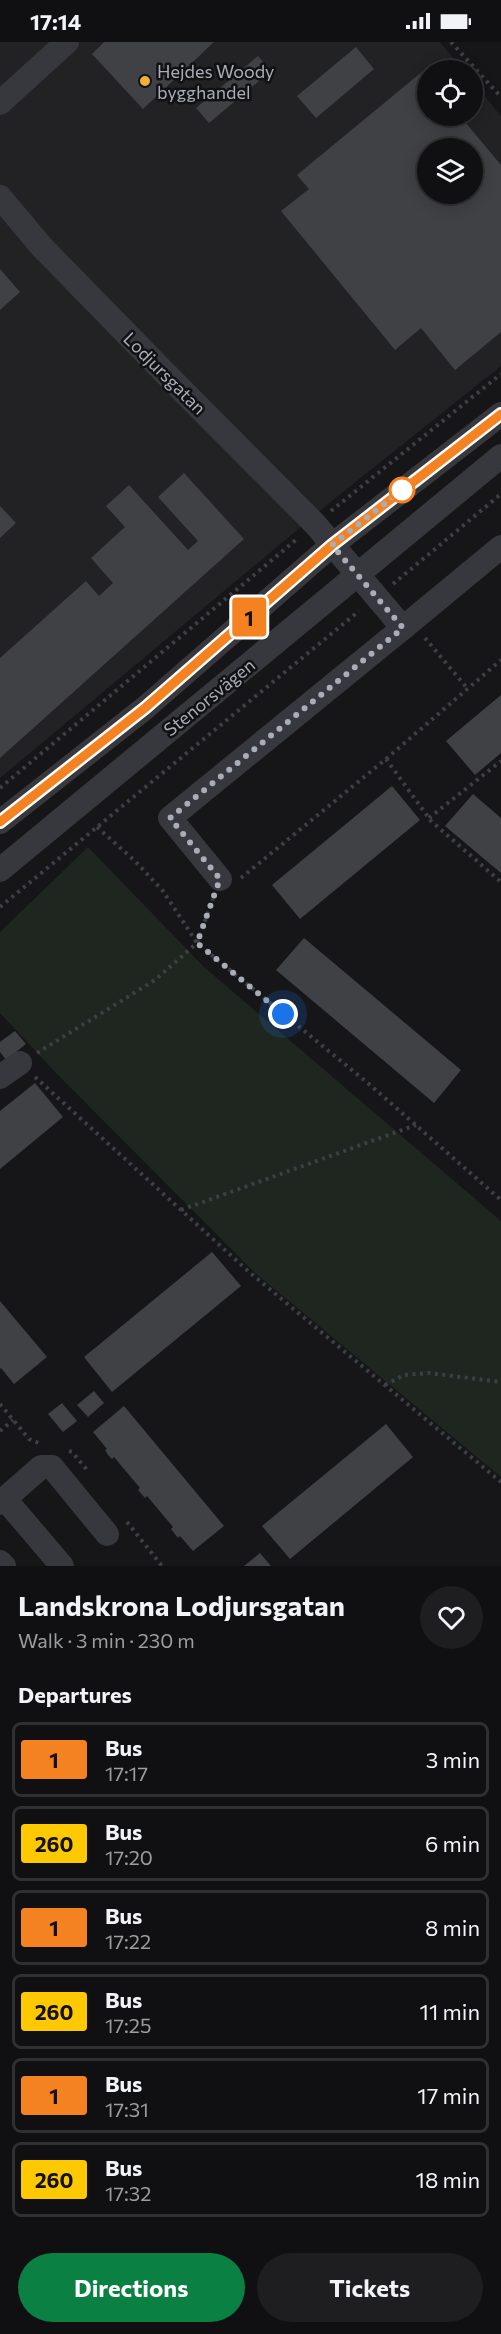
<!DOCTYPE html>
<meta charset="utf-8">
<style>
:root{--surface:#101012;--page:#1e1e20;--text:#f1f3f6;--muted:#9c9d9f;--line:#303032;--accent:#0b8043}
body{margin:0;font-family:Commissioner,sans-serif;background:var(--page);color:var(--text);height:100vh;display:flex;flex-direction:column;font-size:22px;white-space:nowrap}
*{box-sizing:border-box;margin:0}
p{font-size:20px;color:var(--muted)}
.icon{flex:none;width:33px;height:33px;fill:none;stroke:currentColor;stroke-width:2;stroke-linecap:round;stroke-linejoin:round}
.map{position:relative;height:1524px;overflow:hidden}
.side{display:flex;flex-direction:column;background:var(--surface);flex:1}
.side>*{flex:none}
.badge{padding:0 12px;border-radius:4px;font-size:21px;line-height:39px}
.controls{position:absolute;left:417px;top:18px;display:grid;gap:12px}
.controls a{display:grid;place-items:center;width:66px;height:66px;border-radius:50%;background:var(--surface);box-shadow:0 3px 15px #0003,0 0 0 2px var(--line);font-size:30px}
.you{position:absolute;width:30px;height:30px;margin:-15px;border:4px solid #fff;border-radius:50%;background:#1a73e8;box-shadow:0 0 0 9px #1a73e833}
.map>.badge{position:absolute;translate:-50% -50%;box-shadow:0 0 0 3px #fff}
h2{padding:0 18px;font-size:22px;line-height:54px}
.round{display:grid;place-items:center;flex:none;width:63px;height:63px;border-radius:32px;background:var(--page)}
.head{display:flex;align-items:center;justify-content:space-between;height:102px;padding:0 18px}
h1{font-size:28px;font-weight:700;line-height:45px}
.cta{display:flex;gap:12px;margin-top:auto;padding:12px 18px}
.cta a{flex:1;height:69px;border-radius:36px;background:var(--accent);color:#fff;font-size:24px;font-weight:700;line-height:69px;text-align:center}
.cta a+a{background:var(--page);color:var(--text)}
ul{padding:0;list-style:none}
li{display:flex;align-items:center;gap:18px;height:75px;margin:0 12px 9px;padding:0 6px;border:3px solid var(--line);border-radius:9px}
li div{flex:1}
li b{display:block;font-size:22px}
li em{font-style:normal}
li .badge{min-width:66px;font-weight:700;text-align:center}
.status{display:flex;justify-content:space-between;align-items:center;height:42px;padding:0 30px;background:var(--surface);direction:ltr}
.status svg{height:16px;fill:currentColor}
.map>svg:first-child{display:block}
.built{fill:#222225;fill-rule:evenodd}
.green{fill:#1e261f}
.building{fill:#404145;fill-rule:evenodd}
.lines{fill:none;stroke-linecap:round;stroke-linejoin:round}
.path{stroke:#3d3f44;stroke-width:4;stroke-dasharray:3 4.5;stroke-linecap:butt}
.minor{stroke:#37383d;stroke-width:24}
.line-casing{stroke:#fff;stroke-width:14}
.line{stroke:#f58220;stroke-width:9}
.walk{stroke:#a8adb8;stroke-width:6;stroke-dasharray:0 10.8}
.poi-dot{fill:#f2b134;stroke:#111113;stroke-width:2}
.stop-dot{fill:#fff;stroke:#f58220;stroke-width:3}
.labels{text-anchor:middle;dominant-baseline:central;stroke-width:5;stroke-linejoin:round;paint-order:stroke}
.poi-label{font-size:18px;fill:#a8adb8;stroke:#111113;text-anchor:start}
.street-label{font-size:18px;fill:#a8adb8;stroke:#111113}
</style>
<div class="status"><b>17:14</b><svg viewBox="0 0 49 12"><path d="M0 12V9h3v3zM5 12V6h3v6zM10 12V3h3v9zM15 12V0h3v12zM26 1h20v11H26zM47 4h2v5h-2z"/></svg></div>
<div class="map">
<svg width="501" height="1524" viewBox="0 0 501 1524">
<rect width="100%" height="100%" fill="#161618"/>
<!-- built -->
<path class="built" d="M0,0H440L463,28H428V74H472L473,40L501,74V324L333,458L0,736ZM428,106H472V152H428Z"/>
<!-- green -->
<path class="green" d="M88,805L204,925L501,1179V1435L254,1230L56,1031L0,971V890Z"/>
<!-- building -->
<g class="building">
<path d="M104,0H214L143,67L92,12Z"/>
<path d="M356,5L374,27L316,76L297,54Z"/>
<path d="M258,14L271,29L209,81L196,66Z"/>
<path d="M423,29L428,34V74H460L501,123V290L455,328L421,286L395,308L281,169L309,147L297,133ZM428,106H472V152H428Z"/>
<path d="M0,227L20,250L0,268Z"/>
<path d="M184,431L244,497L0,716V616L86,539L99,554L113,541L91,516L125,485L106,464L129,443L188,508L198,499L158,455Z"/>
<path d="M0,464L16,481L0,496Z"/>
<path d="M501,653V711L475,733L446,699Z"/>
<path d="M392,744L420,778L300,877L272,843Z"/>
<path d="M473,752L501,776V831L445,784Z"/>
<path d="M304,896L461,1028L434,1061L276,928Z"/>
<path d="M15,989L26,1002L6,1018L0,1010V1000Z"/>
<path d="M35,1041L63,1075L0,1127V1069Z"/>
<path d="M212,1210L241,1244L112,1350L84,1315Z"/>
<path d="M0,1259L47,1315L14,1342L1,1326L0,1327Z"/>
<path d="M94,1349L104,1361L88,1375L77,1363Z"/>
<path d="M62,1361L77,1379L63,1390L48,1372Z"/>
<path d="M124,1364L224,1484L193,1509L180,1494L178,1496L171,1487L173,1485L147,1454L145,1456L138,1448L140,1446L114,1415L112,1417L108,1413L105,1408L107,1407L93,1390Z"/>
<path d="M386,1382L413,1415L290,1517L262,1484Z"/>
<path d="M260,1511L271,1524H244Z"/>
</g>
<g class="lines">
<!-- path -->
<g class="path">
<path d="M451,0L501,55"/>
<path d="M331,469L501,332"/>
<path d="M393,542L501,452"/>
<path d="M425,596L467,646"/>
<path d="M386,717L501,618"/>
<path d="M0,746L297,497"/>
<path d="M429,776L501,719"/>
<path d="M97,785L136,820L163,849L197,901L369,1042L501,1158"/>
<path d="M241,836L386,717L431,779L501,840"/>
<path d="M0,865L359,569"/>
<path d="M37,1011L155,938L197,901L213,857"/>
<path d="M35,1035L248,1229L501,1440"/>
<path d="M181,1168L416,1083"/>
<path d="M385,1343L404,1333L428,1331L501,1340"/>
<path d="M0,1362L29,1397L41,1402"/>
<path d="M0,1389L13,1378"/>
<path d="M69,1409L72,1410L88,1429"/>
<path d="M127,1480L162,1524"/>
</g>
<!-- minor -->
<g class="minor">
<path d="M0,61L67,0"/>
<path d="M0,155L41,204L164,330L315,482L403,586L170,776L220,837"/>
<path d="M403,586L501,505"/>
<path d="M0,780L145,666L332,503L501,372"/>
<path d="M0,828L501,414"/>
<path d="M0,1035L20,1021"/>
<path d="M5,1457L62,1524"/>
<path d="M0,1461L41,1425H52L107,1492"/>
<path d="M0,1520L4,1524"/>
</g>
</g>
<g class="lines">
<!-- line casing -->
<g class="line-casing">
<path id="line" d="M0,780L145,666L332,503L501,372"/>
</g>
<!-- line -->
<use href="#line" class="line"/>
<!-- walk -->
<path class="walk" d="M283,972L197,901L220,837L170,776L403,586L332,503L402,448"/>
</g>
<!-- markers -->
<circle class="poi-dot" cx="145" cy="39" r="6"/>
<circle class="stop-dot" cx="402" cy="448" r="12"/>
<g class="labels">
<!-- poi labels -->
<g class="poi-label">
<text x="157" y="29">Hejdes Woody<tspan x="157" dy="21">bygghandel</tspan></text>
</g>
<!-- street labels -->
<g class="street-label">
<text transform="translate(165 331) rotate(45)">Lodjursgatan</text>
<text transform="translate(209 655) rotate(-39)">Stenorsvägen</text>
</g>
</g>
</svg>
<div class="controls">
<a><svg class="icon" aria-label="locate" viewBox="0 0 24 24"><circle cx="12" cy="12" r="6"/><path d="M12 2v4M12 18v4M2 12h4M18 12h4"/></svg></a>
<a><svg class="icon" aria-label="layers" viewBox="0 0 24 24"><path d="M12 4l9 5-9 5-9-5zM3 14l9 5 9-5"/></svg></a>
</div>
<div class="you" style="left:283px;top:972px"></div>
<b class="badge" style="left:249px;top:575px;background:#f58220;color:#111">1</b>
</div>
<section class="side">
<div class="head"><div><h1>Landskrona Lodjursgatan</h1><p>Walk · 3 min · 230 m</p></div><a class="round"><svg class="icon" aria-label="heart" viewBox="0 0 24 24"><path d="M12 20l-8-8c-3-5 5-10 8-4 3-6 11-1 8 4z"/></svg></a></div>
<h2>Departures</h2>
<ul>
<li><span class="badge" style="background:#f58220;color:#111">1</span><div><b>Bus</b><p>17:17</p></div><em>3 min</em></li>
<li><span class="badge" style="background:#fec900;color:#111">260</span><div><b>Bus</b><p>17:20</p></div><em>6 min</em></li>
<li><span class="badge" style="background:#f58220;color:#111">1</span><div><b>Bus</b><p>17:22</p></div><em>8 min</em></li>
<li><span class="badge" style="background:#fec900;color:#111">260</span><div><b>Bus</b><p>17:25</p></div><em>11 min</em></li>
<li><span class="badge" style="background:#f58220;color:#111">1</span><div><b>Bus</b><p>17:31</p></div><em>17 min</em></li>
<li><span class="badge" style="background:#fec900;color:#111">260</span><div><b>Bus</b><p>17:32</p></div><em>18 min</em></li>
</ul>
<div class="cta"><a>Directions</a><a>Tickets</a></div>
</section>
